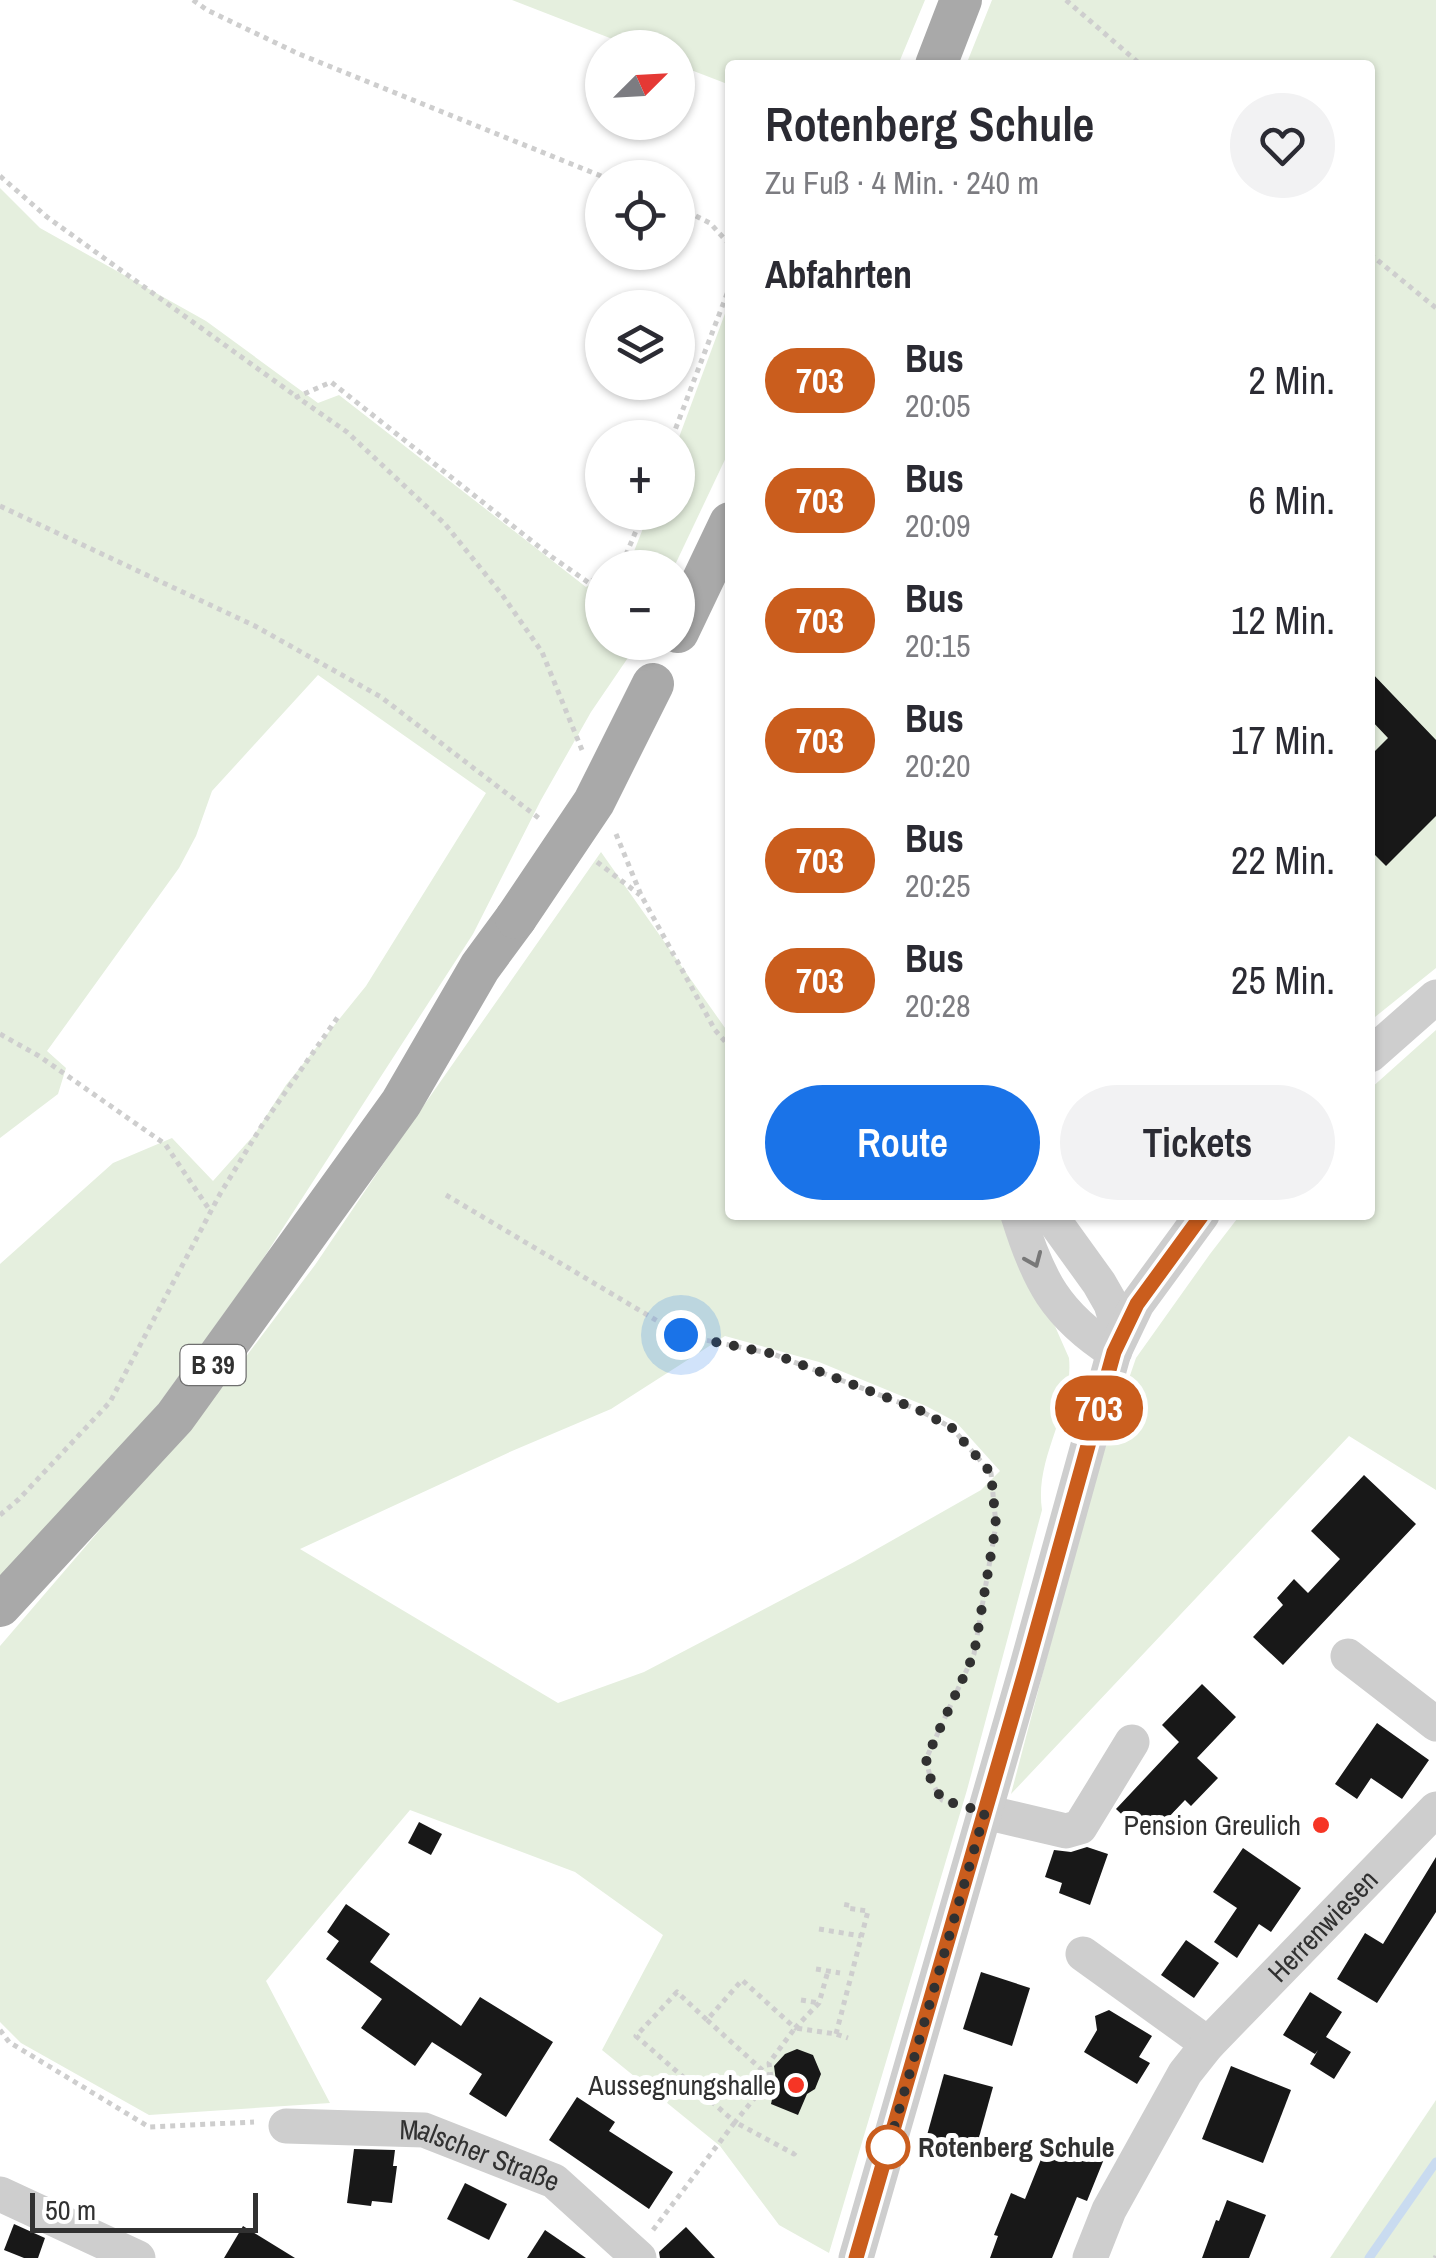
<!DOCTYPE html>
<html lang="de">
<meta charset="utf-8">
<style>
:root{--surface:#fff;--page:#f2f2f3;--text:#2b2b33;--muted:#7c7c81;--accent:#1a73e8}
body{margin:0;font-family:"Archivo Narrow",sans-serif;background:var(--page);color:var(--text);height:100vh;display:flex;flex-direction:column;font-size:38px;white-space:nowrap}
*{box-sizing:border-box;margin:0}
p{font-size:32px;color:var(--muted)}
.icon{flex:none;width:55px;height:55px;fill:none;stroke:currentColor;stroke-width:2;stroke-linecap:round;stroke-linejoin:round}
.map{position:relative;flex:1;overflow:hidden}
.sheet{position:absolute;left:725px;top:60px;width:650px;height:1160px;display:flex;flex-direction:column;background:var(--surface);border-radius:10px;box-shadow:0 2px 8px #0004}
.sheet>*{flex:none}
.badge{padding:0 20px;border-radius:32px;font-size:35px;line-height:65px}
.needle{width:65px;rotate:66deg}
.buttons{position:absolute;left:585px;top:30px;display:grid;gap:20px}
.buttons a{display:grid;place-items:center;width:110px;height:110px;border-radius:50%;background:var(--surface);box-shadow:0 2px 8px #0004;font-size:50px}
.scale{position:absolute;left:30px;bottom:25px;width:228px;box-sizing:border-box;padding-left:10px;border:5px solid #313131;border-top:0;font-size:28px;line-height:35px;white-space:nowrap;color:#313131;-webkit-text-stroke:8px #fff;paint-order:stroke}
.you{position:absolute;width:50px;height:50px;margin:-25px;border:8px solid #fff;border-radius:50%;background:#1a73e8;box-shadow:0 0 0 15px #1a73e833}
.map>.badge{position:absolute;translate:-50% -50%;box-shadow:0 0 0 5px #fff}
h2{padding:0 40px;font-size:38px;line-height:90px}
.round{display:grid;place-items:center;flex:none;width:105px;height:105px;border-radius:52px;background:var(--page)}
.headline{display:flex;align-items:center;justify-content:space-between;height:170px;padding:0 40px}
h1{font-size:48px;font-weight:600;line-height:75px}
.button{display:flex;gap:20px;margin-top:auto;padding:20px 40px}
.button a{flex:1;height:115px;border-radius:60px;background:var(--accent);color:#fff;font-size:40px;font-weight:600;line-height:115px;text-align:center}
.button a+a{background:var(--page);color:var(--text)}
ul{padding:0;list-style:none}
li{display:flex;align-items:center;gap:30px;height:120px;padding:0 40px}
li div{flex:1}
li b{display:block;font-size:38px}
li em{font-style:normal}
li .badge{min-width:110px;font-weight:700;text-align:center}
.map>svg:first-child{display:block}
.green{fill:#e5efde;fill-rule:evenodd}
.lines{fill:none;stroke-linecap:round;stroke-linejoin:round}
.stream{stroke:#c9dbf0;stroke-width:9}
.building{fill:#181818}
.path{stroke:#cecece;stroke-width:5;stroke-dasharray:5 5;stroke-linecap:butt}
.minor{stroke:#cecece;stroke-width:35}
.major{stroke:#a9a9a9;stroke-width:42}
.major-bridge{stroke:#a9a9a9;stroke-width:42}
.oneway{stroke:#787878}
.line-casing{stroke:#fff;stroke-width:22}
.line{stroke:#ca5d1d;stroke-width:15}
.walk{stroke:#313131;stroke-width:10;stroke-dasharray:0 18}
.poi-dot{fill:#f63525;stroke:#fff;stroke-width:4}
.stop-dot{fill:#fff;stroke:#ca5d1d;stroke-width:5}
.labels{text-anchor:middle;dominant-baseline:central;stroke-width:10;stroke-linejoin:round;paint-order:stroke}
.shield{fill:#fff;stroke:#6f6f6f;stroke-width:2.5}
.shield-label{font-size:25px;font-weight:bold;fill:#313131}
.poi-label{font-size:28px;fill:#313131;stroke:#fff;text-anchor:end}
.street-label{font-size:28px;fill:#313131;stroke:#fff}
.stop-label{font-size:28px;font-weight:bold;fill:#313131;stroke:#fff;text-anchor:start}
</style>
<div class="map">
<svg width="1436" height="2258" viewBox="0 0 1436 2258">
<rect width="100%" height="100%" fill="#fff"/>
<!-- green -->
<g class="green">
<path d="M512,0H925L898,65H730V85L678,65V48L633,47Z"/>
<path d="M992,0H1436V968L1370,1021V65H966Z"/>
<path d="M0,188L40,228L206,321L318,403L339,395L586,587L602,577V642L638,643L591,712L541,800L473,934L259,1265L158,1405L0,1582V1264L113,1163L172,1138L213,1181L254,1135L286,1085L366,986L486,793L318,675L212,791L196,836L179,868L47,1051L66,1068L58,1094L0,1138Z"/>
<path d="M730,300V449L674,567H618L631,559L649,513L678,512V440Z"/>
<path d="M601,852L730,1035V1215H1006L1069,1358C1074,1410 1034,1457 1042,1510L967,1790L829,2253L779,2225L720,2146L602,2050L663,1935L575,1872L410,1810L266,1981L330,2103L149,2115L21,2043L0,2022V1646L226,1383L315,1265L394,1148ZM725,1336L819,1362L926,1406L956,1422L1000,1471L981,1490L854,1562L644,1672L558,1703L300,1549L512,1451L611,1409Z"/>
<path d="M1436,1030V1490L1349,1436L1011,1794L1092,1486L1136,1358L1210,1254L1240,1215H1370V1089Z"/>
<path d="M1436,2100V2258H1330Z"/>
</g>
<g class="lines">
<!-- stream -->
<path class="stream" d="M1369,2258L1436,2162"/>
</g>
<!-- building -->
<g class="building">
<path d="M1370,671L1436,740V816L1386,866L1370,850V756L1388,738L1370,719Z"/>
<path d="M1364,1475L1416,1524L1283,1665L1253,1637L1283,1605L1277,1598L1294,1579L1308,1593L1340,1559L1311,1531Z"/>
<path d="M1202,1684L1236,1717L1197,1758L1218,1778L1191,1806L1185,1800L1148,1839L1116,1809L1179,1742L1162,1725Z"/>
<path d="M1377,1723L1429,1760L1402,1799L1371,1778L1357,1799L1335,1784Z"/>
<path d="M419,1822L442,1834L431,1855L408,1843Z"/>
<path d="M1087,1847L1108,1854L1090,1905L1059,1893L1062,1883L1045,1877L1054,1850L1071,1852Z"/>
<path d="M1243,1848L1301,1888L1271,1932L1259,1924L1237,1958L1214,1942L1237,1908L1213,1892Z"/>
<path d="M1436,1857V1912L1377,2003L1337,1979L1365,1933L1383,1944Z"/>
<path d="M346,1904L390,1934L370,1962L461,2026L480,1997L553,2042L506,2117L469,2094L482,2074L432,2042L415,2066L361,2028L382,1999L326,1959L339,1941L327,1932Z"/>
<path d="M1186,1940L1219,1963L1194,1998L1161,1975Z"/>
<path d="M981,1972L1030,1988L1012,2046L963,2029Z"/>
<path d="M1310,1992L1342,2012L1326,2037L1351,2052L1334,2079L1310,2064L1318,2050L1315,2054L1283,2035Z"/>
<path d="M1109,2010L1152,2036L1139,2057L1150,2063L1137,2084L1084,2052L1097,2030L1095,2016Z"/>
<path d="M797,2049L813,2055L821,2074L815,2089L807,2094L798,2115L771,2104L776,2081L774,2066L785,2054Z"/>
<path d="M1231,2066L1291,2090L1263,2163L1202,2139Z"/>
<path d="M944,2074L993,2087L973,2159L924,2146Z"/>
<path d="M577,2097L615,2122L609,2131L673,2172L649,2209L549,2140Z"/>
<path d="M1050,2137L1104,2159L1087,2201L1077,2197L1052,2258H990L998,2236L994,2235L1011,2193L1025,2199Z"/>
<path d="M354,2149L395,2150L393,2166H397L392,2203L372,2201L371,2206L347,2203Z"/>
<path d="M465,2183L507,2204L489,2240L447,2219Z"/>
<path d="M1227,2200L1266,2215L1249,2258H1202L1216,2220L1219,2221Z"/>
<path d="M14,2224L45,2238L38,2258H24L4,2250Z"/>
<path d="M243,2226L295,2258H224Z"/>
<path d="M686,2227L715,2258H660L659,2252Z"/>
<path d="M545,2230L586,2258H527Z"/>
</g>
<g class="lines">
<!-- path -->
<g class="path">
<path d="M193,0L207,10L299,54L606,178"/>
<path d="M1066,0L1141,65"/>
<path d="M0,176L47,217L297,397"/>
<path d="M678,207L710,223L730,245"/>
<path d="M1370,254L1436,308"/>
<path d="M672,438L730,286"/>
<path d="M0,506L255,626L381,697L540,819"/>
<path d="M611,568L625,557L644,512"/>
<path d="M582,750L542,652L503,596L445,524L347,432L297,397L331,382L552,557L589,583L602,574"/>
<path d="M616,834L641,895L715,1030L730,1047"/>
<path d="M597,862L640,895"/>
<path d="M0,1034L39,1056L165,1144L211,1212"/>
<path d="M446,1195L681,1335L773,1354L919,1410L952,1428L991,1473L996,1525L974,1654L926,1759L931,1781L942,1800L953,1803"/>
<path d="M0,1515L19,1499L110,1402L220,1194L261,1127L340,1014"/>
<path d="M819,1929L861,1936"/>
<path d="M816,1969L840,1973"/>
<path d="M801,2000L819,2003"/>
<path d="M707,2020L771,2078L735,2122L636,2036L677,1992L707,2020L742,1980L795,2028L819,2003L828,1971"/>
<path d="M0,2030L9,2042L149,2127L254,2122"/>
<path d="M836,2034L868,1911L846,1908L848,1898"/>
<path d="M771,2077L769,2063L795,2028L836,2034L848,2038"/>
<path d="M653,2230L735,2122L794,2154L797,2150"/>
<path d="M1435,2258L1436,2256"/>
</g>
<!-- minor -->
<g class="minor">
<path d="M1370,1055L1436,997"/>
<path d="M1018,1215C1038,1280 1056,1315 1114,1352"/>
<path d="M1050,1215L1099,1283L1111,1304L1115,1317V1351"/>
<path d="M1348,1656L1436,1724"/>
<path d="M985,1812L1066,1831L1080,1827L1132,1742"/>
<path d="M1083,1954L1208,2044"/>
<path id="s1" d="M286,2126L424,2130L554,2181L639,2258"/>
<path d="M0,2194L138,2258"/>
<path d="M856,2258L1026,1669L1114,1352L1137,1304L1202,1215"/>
<path id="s2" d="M1090,2258L1109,2210L1185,2073L1208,2044L1436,1809"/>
</g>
<!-- major -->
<g class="major">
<path d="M936,65L961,0"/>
<path d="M678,632L730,523"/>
<path d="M0,1606L175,1417L401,1103L480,967L516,918"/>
</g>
<!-- major-bridge -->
<path class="major-bridge" d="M516,918L594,802L653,684"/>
</g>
<!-- one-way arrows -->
<defs><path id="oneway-chevron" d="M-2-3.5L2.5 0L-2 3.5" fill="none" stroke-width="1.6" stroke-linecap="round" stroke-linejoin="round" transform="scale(2.5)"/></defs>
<use class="oneway" href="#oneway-chevron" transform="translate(1034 1260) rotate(67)"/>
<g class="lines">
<!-- line casing -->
<g class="line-casing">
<path id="line" d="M856,2258L1026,1669L1114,1352L1137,1304L1202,1215"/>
</g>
<!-- line -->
<use href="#line" class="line"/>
<!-- walk -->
<path class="walk" d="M681,1335L774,1354L919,1410L952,1428L991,1473L996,1525L974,1654L926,1759L931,1780L942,1800L985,1812L887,2152L888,2147"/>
</g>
<!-- markers -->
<g class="poi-dot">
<circle cx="1321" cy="1825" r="10"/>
<circle cx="796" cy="2085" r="10"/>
</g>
<circle class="stop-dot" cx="888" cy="2147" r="20"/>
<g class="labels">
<!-- shield labels -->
<rect class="shield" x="180.5" y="1345" width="65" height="40" rx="8"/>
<g class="shield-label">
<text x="213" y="1365">B 39</text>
</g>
<!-- poi labels -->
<g class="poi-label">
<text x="1301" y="1825">Pension Greulich</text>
<text x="776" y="2085">Aussegnungshalle</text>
</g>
<!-- street labels -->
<g class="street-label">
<text stroke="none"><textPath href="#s2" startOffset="410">Herrenwiesen</textPath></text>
<text stroke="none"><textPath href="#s1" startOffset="198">Malscher Straße</textPath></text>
</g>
<!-- stop labels -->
<g class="stop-label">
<text x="918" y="2147">Rotenberg Schule</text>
</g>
</g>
</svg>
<div class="buttons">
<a><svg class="needle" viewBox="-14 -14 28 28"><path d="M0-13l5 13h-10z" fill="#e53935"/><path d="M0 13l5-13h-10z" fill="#7c7c81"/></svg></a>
<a><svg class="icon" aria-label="locate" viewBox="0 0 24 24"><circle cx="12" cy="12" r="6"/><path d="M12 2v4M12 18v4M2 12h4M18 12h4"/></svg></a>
<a><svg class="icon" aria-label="layers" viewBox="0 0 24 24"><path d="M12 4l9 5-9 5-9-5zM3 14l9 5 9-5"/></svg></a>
<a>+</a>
<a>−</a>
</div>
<div class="scale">50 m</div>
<div class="you" style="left:681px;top:1335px"></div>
<b class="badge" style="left:1099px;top:1408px;background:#ca5d1d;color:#fff">703</b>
<section class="sheet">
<div class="headline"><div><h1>Rotenberg Schule</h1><p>Zu Fuß · 4 Min. · 240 m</p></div><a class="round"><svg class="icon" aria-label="heart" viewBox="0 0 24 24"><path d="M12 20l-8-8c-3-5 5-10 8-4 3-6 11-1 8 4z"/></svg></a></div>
<h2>Abfahrten</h2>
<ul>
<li><span class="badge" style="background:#ca5d1d;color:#fff">703</span><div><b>Bus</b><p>20:05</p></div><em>2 Min.</em></li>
<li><span class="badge" style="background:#ca5d1d;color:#fff">703</span><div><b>Bus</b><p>20:09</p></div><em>6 Min.</em></li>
<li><span class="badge" style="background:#ca5d1d;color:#fff">703</span><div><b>Bus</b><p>20:15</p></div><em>12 Min.</em></li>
<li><span class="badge" style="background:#ca5d1d;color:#fff">703</span><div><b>Bus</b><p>20:20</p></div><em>17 Min.</em></li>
<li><span class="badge" style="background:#ca5d1d;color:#fff">703</span><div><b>Bus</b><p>20:25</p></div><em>22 Min.</em></li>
<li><span class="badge" style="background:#ca5d1d;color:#fff">703</span><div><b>Bus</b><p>20:28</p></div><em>25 Min.</em></li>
</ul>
<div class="button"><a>Route</a><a>Tickets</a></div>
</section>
</div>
